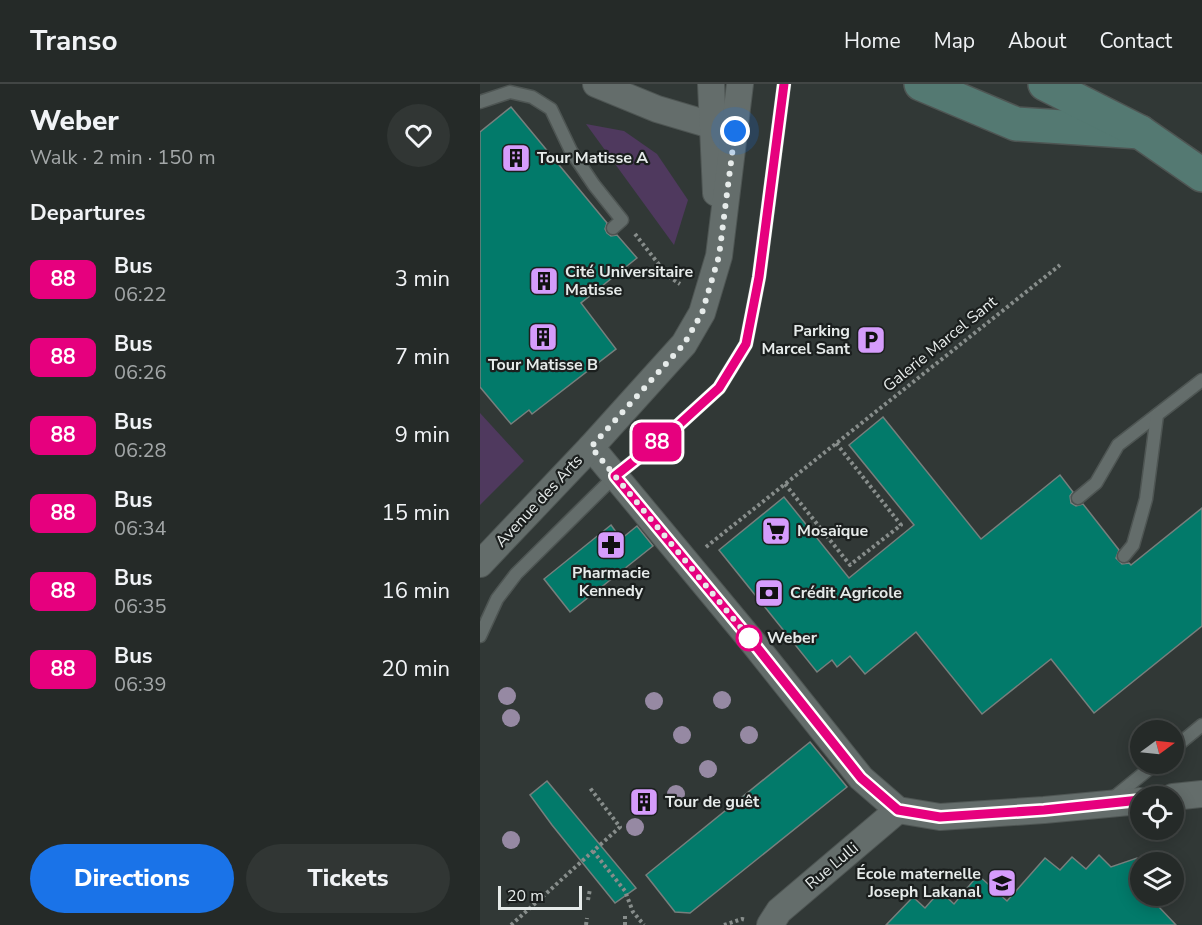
<!DOCTYPE html>
<meta charset="utf-8">
<style>
:root{--surface:#252a28;--page:#313634;--text:#f1f3f6;--muted:#a3a7a8;--line:#424645;--accent:#1a73e8}
body{margin:0;font-family:"Nunito Sans",sans-serif;background:var(--page);color:var(--text);height:100vh;display:flex;flex-direction:column;font-size:22px;white-space:nowrap}
*{box-sizing:border-box;margin:0}
p{font-size:20px;color:var(--muted)}
.icon{flex:none;width:33px;height:33px;fill:none;stroke:currentColor;stroke-width:2;stroke-linecap:round;stroke-linejoin:round}
.map{position:relative;flex:1;overflow:hidden}
.side{display:flex;flex-direction:column;background:var(--surface);width:480px}
.side>*{flex:none}
.badge{padding:0 12px;border-radius:9px;font-size:21px;line-height:39px}
.needle{width:39px;rotate:75deg}
.tools{position:absolute;left:650px;top:636px;display:grid;gap:12px}
.tools a{display:grid;place-items:center;width:54px;height:54px;border-radius:50%;background:var(--surface);box-shadow:0 3px 15px #0003,0 0 0 2px var(--line);font-size:30px}
.scale{position:absolute;left:18px;bottom:15px;width:84px;box-sizing:border-box;padding-left:6px;border:3px solid #e6ebea;border-top:0;font-size:16px;line-height:21px;white-space:nowrap;color:#e6ebea;-webkit-text-stroke:4px #1b1f1e;paint-order:stroke}
.you{position:absolute;width:30px;height:30px;margin:-15px;border:4px solid #fff;border-radius:50%;background:#1a73e8;box-shadow:0 0 0 9px #1a73e833}
.map>.badge{position:absolute;translate:-50% -50%;box-shadow:0 0 0 3px #fff}
h2{padding:0 30px;font-size:22px;line-height:54px}
.round{display:grid;place-items:center;flex:none;width:63px;height:63px;border-radius:32px;background:var(--page)}
.summary{display:flex;align-items:center;justify-content:space-between;height:102px;padding:0 30px}
h1{font-size:28px;font-weight:800;line-height:45px}
.action{display:flex;gap:12px;margin-top:auto;padding:12px 30px}
.action a{flex:1;height:69px;border-radius:36px;background:var(--accent);color:#fff;font-size:24px;font-weight:800;line-height:69px;text-align:center}
.action a+a{background:var(--page);color:var(--text)}
ul{padding:0;list-style:none}
li{display:flex;align-items:center;gap:18px;height:78px;padding:0 30px}
li div{flex:1}
li b{display:block;font-size:22px}
li em{font-style:normal}
li .badge{min-width:66px;font-weight:700;text-align:center}
header{display:flex;align-items:center;gap:36px;box-sizing:border-box;height:84px;padding:0 30px;background:var(--surface);border-bottom:2px solid var(--line)}
header strong{font-size:28px}
nav{display:flex;gap:33px;margin-inline-start:auto;font-size:21px}
main{display:flex;flex:1;min-height:0}
.map>svg:first-child{display:block}
.green{fill:#4f395e}
.building{fill:#027a6a;stroke:#777f7d;stroke-width:1.5}
.lines{fill:none;stroke-linecap:round;stroke-linejoin:round}
.service-casing{stroke:#4e5553;stroke-width:15}
.minor-casing{stroke:#4e5553;stroke-width:28}
.secondary-casing{stroke:#4e5553;stroke-width:36}
.path{stroke:#878d8b;stroke-width:4;stroke-dasharray:3 3;stroke-linecap:butt}
.service{stroke:#646d6b;stroke-width:12}
.minor{stroke:#646d6b;stroke-width:26}
.secondary{stroke:#547972;stroke-width:33}
.tree{fill:#9689a3}
.line-casing{stroke:#fff;stroke-width:14}
.line{stroke:#e6007e;stroke-width:9}
.walk{stroke:#e6ebea;stroke-width:6;stroke-dasharray:0 10.8}
.stop-dot{fill:#fff;stroke:#e6007e;stroke-width:3}
.labels{text-anchor:middle;dominant-baseline:central;stroke-width:4.5;stroke-linejoin:round;paint-order:stroke}
.poi-label{font-size:16px;font-weight:bold;fill:#e6ebea;stroke:#1b1f1e;text-anchor:start}
.street-label{font-size:16px;fill:#e6ebea;stroke:#1b1f1e}
.stop-label{font-size:16px;font-weight:bold;fill:#e6ebea;stroke:#1b1f1e;text-anchor:start}
</style>
<header>
<strong>Transo</strong>
<nav><a>Home</a><a>Map</a><a>About</a><a>Contact</a></nav>
</header>
<main>
<section class="side">
<div class="summary"><div><h1>Weber</h1><p>Walk · 2 min · 150 m</p></div><a class="round"><svg class="icon" aria-label="heart" viewBox="0 0 24 24"><path d="M12 20l-8-8c-3-5 5-10 8-4 3-6 11-1 8 4z"/></svg></a></div>
<h2>Departures</h2>
<ul>
<li><span class="badge" style="background:#e6007e;color:#fff">88</span><div><b>Bus</b><p>06:22</p></div><em>3 min</em></li>
<li><span class="badge" style="background:#e6007e;color:#fff">88</span><div><b>Bus</b><p>06:26</p></div><em>7 min</em></li>
<li><span class="badge" style="background:#e6007e;color:#fff">88</span><div><b>Bus</b><p>06:28</p></div><em>9 min</em></li>
<li><span class="badge" style="background:#e6007e;color:#fff">88</span><div><b>Bus</b><p>06:34</p></div><em>15 min</em></li>
<li><span class="badge" style="background:#e6007e;color:#fff">88</span><div><b>Bus</b><p>06:35</p></div><em>16 min</em></li>
<li><span class="badge" style="background:#e6007e;color:#fff">88</span><div><b>Bus</b><p>06:39</p></div><em>20 min</em></li>
</ul>
<div class="action"><a>Directions</a><a>Tickets</a></div>
</section>
<div class="map">
<svg width="722" height="841" viewBox="0 0 722 841">
<rect width="100%" height="100%" fill="#313836"/>
<!-- green -->
<g class="green">
<path d="M106,40L144,47L177,70L208,116L194,161Z"/>
<path d="M0,329L44,377L0,421Z"/>
</g>
<!-- building -->
<g class="building">
<path d="M31,23L127,139L125,145L127,149L131,152L137,151L157,174L101,219L136,265L52,330L49,326L31,340L0,303V48Z"/>
<path d="M403,333L501,455L580,391L593,408L590,412L591,419L596,422L603,420L639,466L636,474L642,480L649,479L651,481L722,424V542L614,629L571,575L502,630L436,548L385,590L370,572L357,583L352,576L337,588L239,466L304,413L369,494L434,441L369,361Z"/>
<path d="M131,441L141,455L157,442L173,462L90,528L64,495Z"/>
<path d="M330,658L367,703L210,829L195,828L166,791Z"/>
<path d="M67,697L156,804L135,819L72,741L50,711Z"/>
<path d="M619,771L631,783L657,774L662,778H660V812H681L679,823L696,841H406L433,813L445,824L460,807L474,820L498,791L527,817L565,774L580,786L592,773L606,785Z"/>
</g>
<g class="lines">
<!-- service casing -->
<g class="service-casing">
<g id="service">
<path d="M0,18L30,8L52,13L71,25L91,67L114,101L142,136L133,144"/>
<path d="M598,414L616,399L638,361L722,296"/>
<path d="M644,472L653,461L666,415L677,331"/>
<path d="M0,552L17,515L36,490L135,392L193,346L239,304L266,260L279,193L304,0"/>
<path d="M693,665L722,641"/>
<path d="M632,715L675,680"/>
</g>
</g>
<!-- minor casing -->
<g class="minor-casing">
<g id="minor">
<path d="M116,0L177,25L231,41"/>
<path d="M231,0L236,109"/>
<path d="M111,363L271,556L381,694L418,726L460,733L564,726L660,717"/>
<path d="M0,480L111,363L204,260L222,229L239,172L260,0"/>
<path d="M693,713L722,710"/>
<path d="M290,841L299,827L418,726"/>
</g>
</g>
<!-- secondary casing -->
<g class="secondary-casing">
<g id="secondary">
<path d="M441,0L536,40L660,48"/>
<path d="M565,0L660,48L722,91"/>
</g>
</g>
<!-- path -->
<g class="path">
<path d="M155,150L188,192L200,200"/>
<path d="M305,400L370,481L421,441L356,359"/>
<path d="M226,463L580,181"/>
<path d="M113,767L145,807L153,828L164,841"/>
<path d="M108,816L110,805"/>
<path d="M31,841L140,743L110,704"/>
<path d="M106,841L107,834"/>
<path d="M145,841V829"/>
<path d="M244,841L262,835L266,836"/>
</g>
<!-- service -->
<use href="#service" class="service"/>
<!-- minor -->
<use href="#minor" class="minor"/>
<!-- secondary -->
<use href="#secondary" class="secondary"/>
</g>
<!-- trees -->
<g class="tree">
<circle cx="27" cy="612" r="9"/>
<circle cx="242" cy="616" r="9"/>
<circle cx="174" cy="617" r="9"/>
<circle cx="31" cy="634" r="9"/>
<circle cx="202" cy="651" r="9"/>
<circle cx="269" cy="651" r="9"/>
<circle cx="228" cy="685" r="9"/>
<circle cx="196" cy="710" r="9"/>
<circle cx="155" cy="743" r="9"/>
<circle cx="31" cy="756" r="9"/>
</g>
<g class="lines">
<!-- line casing -->
<g class="line-casing">
<path id="line" d="M304,0L279,193L266,260L239,304L193,346L135,392L271,556L381,694L418,726L460,733L564,726L660,716"/>
</g>
<!-- line -->
<use href="#line" class="line"/>
<!-- walk -->
<path class="walk" d="M255,47L239,172L222,229L204,260L111,363L271,556L269,554"/>
</g>
<!-- icons -->
<defs>
<g id="building-square" transform="scale(1.5)"><rect x="-9" y="-9" width="18" height="18" rx="4" fill="#d59cfb" stroke="#1b1f1e"/><path d="M-4-6H4V6H1V3H-1V6H-4ZM-2.5-4.3h1.7v1.8h-1.7ZM.8-4.3h1.7v1.8H.8ZM-2.5-1h1.7V.8h-1.7ZM.8-1h1.7V.8H.8Z" fill="#111"/></g>
<g id="parking-square" transform="scale(1.5)"><rect x="-9" y="-9" width="18" height="18" rx="4" fill="#d59cfb" stroke="#1b1f1e"/><path d="M-3.5-5.5H1a3.5 3.5 0 0 1 0 7H-1V5.5H-3.5ZM-1-3.4V-.6H.8a1.4 1.4 0 0 0 0-2.8Z" fill="#111"/></g>
<g id="supermarket-square" transform="scale(1.5)"><rect x="-9" y="-9" width="18" height="18" rx="4" fill="#d59cfb" stroke="#1b1f1e"/><path d="M-6-5.5h2.5l.6 2H6L4.5 2H-2.5L-4.4-4H-6ZM-1.5 3.2a1.3 1.3 0 1 0 .1 0ZM3 3.2a1.3 1.3 0 1 0 .1 0Z" fill="#111"/></g>
<g id="pharmacy-square" transform="scale(1.5)"><rect x="-9" y="-9" width="18" height="18" rx="4" fill="#d59cfb" stroke="#1b1f1e"/><path d="M-2-6h4v4h4v4h-4v4h-4v-4h-4v-4h4Z" fill="#111"/></g>
<g id="bank-square" transform="scale(1.5)"><rect x="-9" y="-9" width="18" height="18" rx="4" fill="#d59cfb" stroke="#1b1f1e"/><path d="M-6-4H6V4H-6ZM0-2.3a2.3 2.3 0 1 0 0 4.6a2.3 2.3 0 1 0 0-4.6Z" fill="#111"/></g>
<g id="school-square" transform="scale(1.5)"><rect x="-9" y="-9" width="18" height="18" rx="4" fill="#d59cfb" stroke="#1b1f1e"/><path d="M0-5L7-2L0 1L-7-2ZM-4 1L0 2.5L4 1V4Q0 6-4 4Z" fill="#111"/></g>
</defs>
<g fill-rule="evenodd">
<use href="#building-square" x="36" y="74"/>
<use href="#building-square" x="64" y="197"/>
<use href="#building-square" x="63" y="253"/>
<use href="#parking-square" x="391" y="256"/>
<use href="#supermarket-square" x="296" y="447"/>
<use href="#pharmacy-square" x="131" y="461"/>
<use href="#bank-square" x="289" y="509"/>
<use href="#building-square" x="164" y="718"/>
<use href="#school-square" x="522" y="799"/>
</g>
<!-- markers -->
<circle class="stop-dot" cx="269" cy="554" r="12"/>
<g class="labels">
<!-- poi labels -->
<g class="poi-label">
<text x="57" y="74">Tour Matisse A</text>
<text x="85" y="188">Cité Universitaire<tspan x="85" dy="18">Matisse</tspan></text>
<text x="370" y="247" text-anchor="end">Parking<tspan x="370" dy="18">Marcel Sant</tspan></text>
<text x="63" y="281" text-anchor="middle">Tour Matisse B</text>
<text x="317" y="447">Mosaïque</text>
<text x="131" y="489" text-anchor="middle">Pharmacie<tspan x="131" dy="18">Kennedy</tspan></text>
<text x="310" y="509">Crédit Agricole</text>
<text x="185" y="718">Tour de guêt</text>
<text x="501" y="790" text-anchor="end">École maternelle<tspan x="501" dy="18">Joseph Lakanal</tspan></text>
</g>
<!-- street labels -->
<g class="street-label">
<text transform="translate(460 260) rotate(-39)">Galerie Marcel Sant</text>
<text transform="translate(59 417) rotate(-47)">Avenue des Arts</text>
<text transform="translate(352 782) rotate(-40)">Rue Lulli</text>
</g>
<!-- stop labels -->
<g class="stop-label">
<text x="287" y="554">Weber</text>
</g>
</g>
</svg>
<div class="tools">
<a><svg class="needle" viewBox="-14 -14 28 28"><path d="M0-13l5 13h-10z" fill="#e53935"/><path d="M0 13l5-13h-10z" fill="#a3a7a8"/></svg></a>
<a><svg class="icon" aria-label="locate" viewBox="0 0 24 24"><circle cx="12" cy="12" r="6"/><path d="M12 2v4M12 18v4M2 12h4M18 12h4"/></svg></a>
<a><svg class="icon" aria-label="layers" viewBox="0 0 24 24"><path d="M12 4l9 5-9 5-9-5zM3 14l9 5 9-5"/></svg></a>
</div>
<div class="scale">20 m</div>
<div class="you" style="left:255px;top:47px"></div>
<b class="badge" style="left:177px;top:358px;background:#e6007e;color:#fff">88</b>
</div>
</main>
